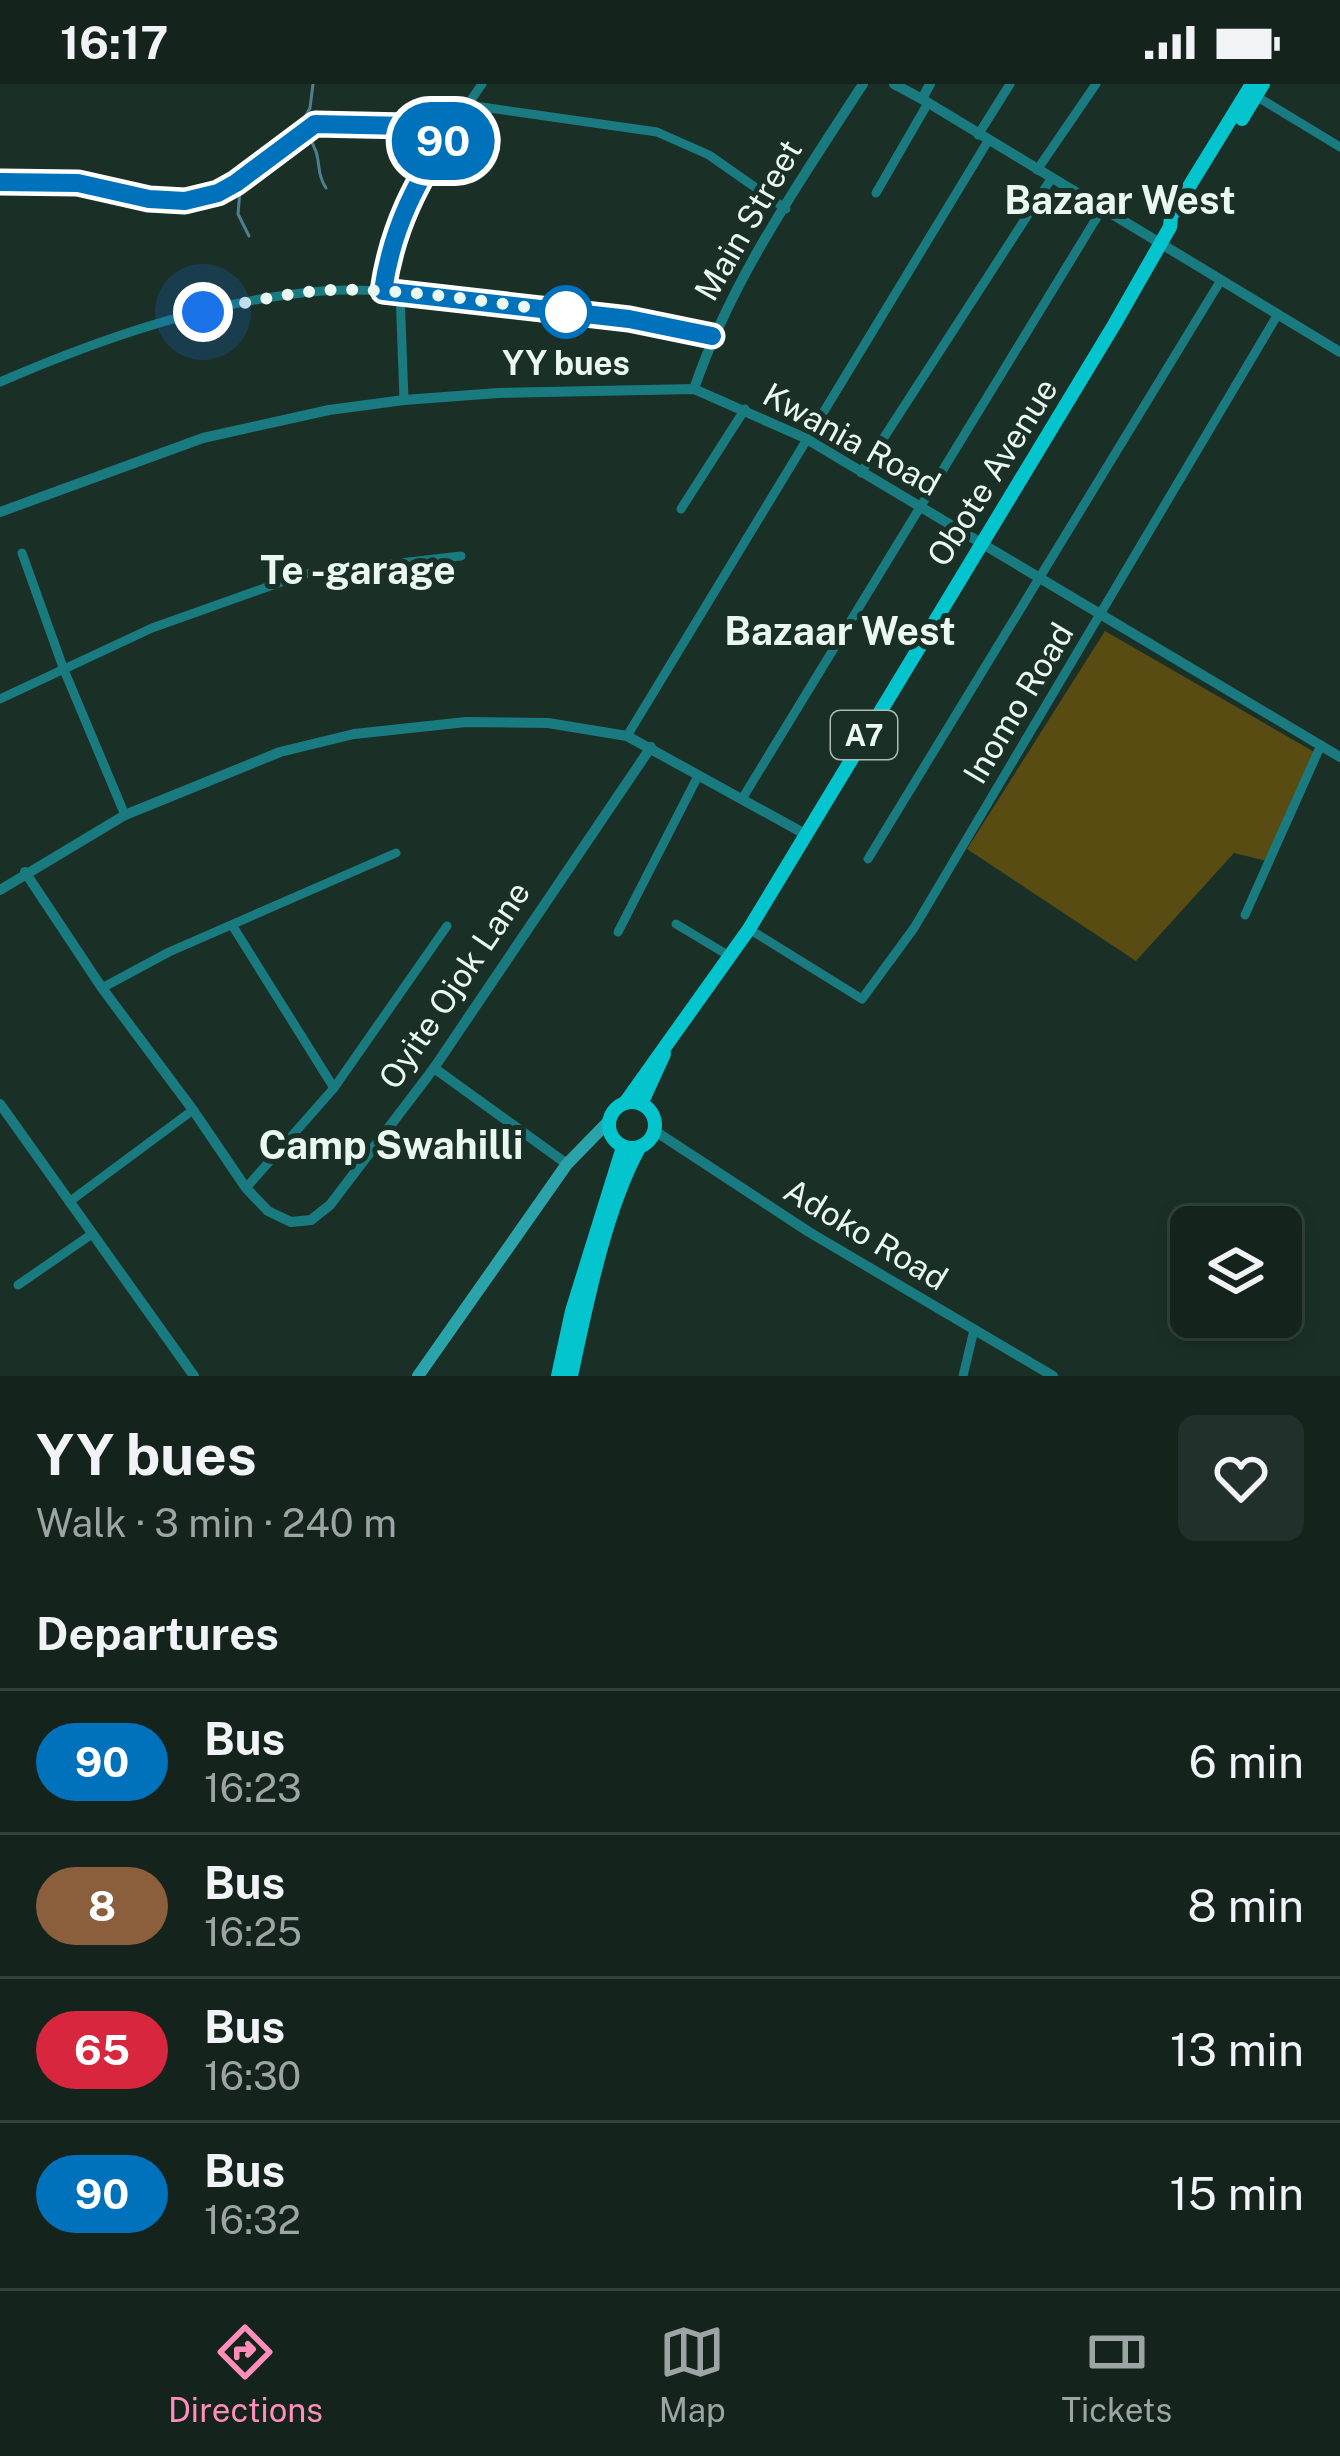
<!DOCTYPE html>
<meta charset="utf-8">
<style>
:root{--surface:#14241d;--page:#21302a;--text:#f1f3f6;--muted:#9da4a4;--line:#33413b;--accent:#ff8ebb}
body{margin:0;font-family:"Public Sans",sans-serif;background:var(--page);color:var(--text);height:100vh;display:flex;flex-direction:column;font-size:45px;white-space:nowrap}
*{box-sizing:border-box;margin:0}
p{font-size:39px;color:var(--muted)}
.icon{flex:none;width:66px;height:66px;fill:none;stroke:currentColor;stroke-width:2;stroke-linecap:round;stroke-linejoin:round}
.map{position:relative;height:1292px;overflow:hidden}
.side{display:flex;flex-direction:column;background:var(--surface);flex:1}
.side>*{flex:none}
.badge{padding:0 24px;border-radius:39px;font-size:42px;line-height:78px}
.tools{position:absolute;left:1170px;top:1122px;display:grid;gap:24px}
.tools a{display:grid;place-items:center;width:132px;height:132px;border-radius:18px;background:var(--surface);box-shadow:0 6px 18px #0003,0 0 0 3px var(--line);font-size:60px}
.you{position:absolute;width:60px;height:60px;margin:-30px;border:9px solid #fff;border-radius:50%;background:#1a73e8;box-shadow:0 0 0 18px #1a73e833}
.map>.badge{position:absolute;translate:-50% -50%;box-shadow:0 0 0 6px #fff}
h2{padding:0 36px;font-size:45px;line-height:108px}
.round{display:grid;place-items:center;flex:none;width:126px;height:126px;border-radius:18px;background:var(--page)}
.head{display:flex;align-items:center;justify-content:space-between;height:204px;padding:0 36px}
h1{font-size:57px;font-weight:700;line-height:90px}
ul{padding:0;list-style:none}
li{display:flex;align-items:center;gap:36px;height:144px;padding:0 36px;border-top:3px solid var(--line)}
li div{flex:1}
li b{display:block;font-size:45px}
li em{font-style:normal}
li .badge{min-width:132px;font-weight:700;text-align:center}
.status{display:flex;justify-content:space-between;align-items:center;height:84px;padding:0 60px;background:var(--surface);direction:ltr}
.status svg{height:33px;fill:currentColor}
.menu{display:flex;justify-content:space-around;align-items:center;height:168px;border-top:3px solid var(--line);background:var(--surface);font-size:33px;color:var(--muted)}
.menu a{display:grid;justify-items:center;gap:6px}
.menu .on{color:var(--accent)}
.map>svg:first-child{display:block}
.green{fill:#584c12}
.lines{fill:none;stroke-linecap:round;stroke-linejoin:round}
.stream{stroke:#4f7e90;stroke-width:3}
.minor{stroke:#197a7f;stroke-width:9}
.tertiary{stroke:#197a7f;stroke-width:10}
.secondary{stroke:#2ba3aa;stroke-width:12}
.primary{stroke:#04c4cd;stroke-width:14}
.line-casing{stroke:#fff;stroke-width:27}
.line{stroke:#0072bc;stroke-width:18}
.walk{stroke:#eaf8f1;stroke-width:12;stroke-dasharray:0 21.6}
.stop-dot{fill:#fff;stroke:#0072bc;stroke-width:6}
.labels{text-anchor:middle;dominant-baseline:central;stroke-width:10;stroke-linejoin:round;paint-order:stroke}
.shield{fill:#1a3027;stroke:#acbcb4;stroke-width:3}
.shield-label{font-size:30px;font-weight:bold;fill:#eaf8f1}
.street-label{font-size:33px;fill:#eaf8f1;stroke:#1a3027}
.stop-label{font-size:33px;font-weight:bold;fill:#eaf8f1;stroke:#1a3027}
.quarter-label{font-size:39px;font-weight:bold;fill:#eaf8f1;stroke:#1a3027}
</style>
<div class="status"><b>16:17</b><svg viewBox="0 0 49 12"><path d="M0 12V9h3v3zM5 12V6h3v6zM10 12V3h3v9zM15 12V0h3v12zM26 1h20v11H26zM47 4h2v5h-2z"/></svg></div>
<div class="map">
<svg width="1340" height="1292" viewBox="0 0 1340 1292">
<rect width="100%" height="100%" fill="#1a3027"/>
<!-- green -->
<path class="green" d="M1105,547L1316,669L1267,777L1234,769L1136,877L967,765Z"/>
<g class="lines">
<!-- stream -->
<g class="stream">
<path d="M307,51C324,73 314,86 326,104"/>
<path d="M240,106L238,130L249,152"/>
<path d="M185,111L242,88L261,73L305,33L310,24L313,0"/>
</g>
<!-- minor -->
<g class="minor">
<path d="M1256,12L1340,63"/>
<path d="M468,21L657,48L709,71L786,125"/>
<path d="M978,51L1010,0"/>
<path d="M1037,86L1096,0"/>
<path d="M0,98L78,99L149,115L185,117L218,109L236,99L315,40L453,43"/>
<path d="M876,109L928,19"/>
<path d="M383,207C395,122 435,69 482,0"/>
<path d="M400,208L404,316"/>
<path d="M0,298C102,254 211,216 323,207C375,203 427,212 478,218C556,227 634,236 712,252"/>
<path d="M861,389L1051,95"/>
<path d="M681,425L745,325"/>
<path d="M22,469L64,586L125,731"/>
<path d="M0,615L152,544L304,490L461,472"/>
<path d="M627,652L988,57"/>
<path d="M742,715L1102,125"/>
<path d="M868,775L1221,196"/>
<path d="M1245,831L1321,661"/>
<path d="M676,840L731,873"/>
<path d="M232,841L334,1004"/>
<path d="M749,845L862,915L914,844L1278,230"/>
<path d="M618,848L698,692"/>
<path d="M102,904L169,868L396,769"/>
<path d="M246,1104L334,1004L447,842"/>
<path d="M69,1118L193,1026"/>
<path d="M18,1201L92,1150"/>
<path d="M963,1292L974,1246"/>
</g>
<!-- tertiary -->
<g class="tertiary">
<path d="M894,0L922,15"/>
<path d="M930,0L922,15L1340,268"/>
<path d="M694,305C731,196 800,97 863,0"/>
<path d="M0,428L203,354L329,326L404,316L498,309L694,305L805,354L1340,673"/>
<path d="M25,788L102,904L193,1026L246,1104L268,1127L291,1138L311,1136L330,1121L434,984L651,663"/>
<path d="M0,806L125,731L280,668L354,650L466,638L548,639L627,652L805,750"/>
<path d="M434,984L567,1080"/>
<path d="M0,1020L194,1292"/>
<path d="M655,1047L809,1148L1053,1292"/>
</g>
<!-- secondary -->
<path class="secondary" d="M418,1292L567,1080L610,1036"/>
<!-- primary -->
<g class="primary">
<path d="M1242,35L1263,0"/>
<circle cx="632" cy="1041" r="23"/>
<path d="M625,1019L749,845L1114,241L1170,143L1171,132L1252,0"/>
<path d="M641,1020L664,970"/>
<path d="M558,1292L572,1227L623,1063"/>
<path d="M571,1292C586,1222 605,1126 639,1064"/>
</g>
</g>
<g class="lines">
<!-- line casing -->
<g class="line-casing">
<path id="line" d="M0,98L78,99L149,115L185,117L218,109L236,99L315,40L453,43C417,96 392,143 383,207L629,235L712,252"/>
</g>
<!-- line -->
<use href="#line" class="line"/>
<!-- walk -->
<path class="walk" d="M203,228C245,219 288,208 331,206C411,204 491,219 570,229L566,228"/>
</g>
<!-- markers -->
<circle class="stop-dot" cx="566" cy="228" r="24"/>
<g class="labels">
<!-- shield labels -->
<rect class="shield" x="831" y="627" width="66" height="48" rx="9"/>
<g class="shield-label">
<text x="864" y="651">A7</text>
</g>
<!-- street labels -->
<g class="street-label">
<text transform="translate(748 136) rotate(-60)">Main Street</text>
<text transform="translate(852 355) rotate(29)">Kwania Road</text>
<text transform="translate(992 388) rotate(-58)">Obote Avenue</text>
<text transform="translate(1018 619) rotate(-59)">Inomo Road</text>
<text transform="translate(454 901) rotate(-56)">Oyite Ojok Lane</text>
<text transform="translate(866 1150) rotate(31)">Adoko Road</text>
</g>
<!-- stop labels -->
<g class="stop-label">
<text x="566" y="279">YY bues</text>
</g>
<!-- quarter labels -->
<g class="quarter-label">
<text x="1120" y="116">Bazaar West</text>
<text x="358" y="486">Te -garage</text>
<text x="840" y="547">Bazaar West</text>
<text x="391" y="1061">Camp Swahilli</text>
</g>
</g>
</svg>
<div class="tools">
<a><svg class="icon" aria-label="layers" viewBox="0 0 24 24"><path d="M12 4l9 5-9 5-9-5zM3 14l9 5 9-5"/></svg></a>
</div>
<div class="you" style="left:203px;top:228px"></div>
<b class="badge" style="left:443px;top:57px;background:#0072bc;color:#fff">90</b>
</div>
<section class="side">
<div class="head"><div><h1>YY bues</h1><p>Walk · 3 min · 240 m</p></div><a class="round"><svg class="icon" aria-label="heart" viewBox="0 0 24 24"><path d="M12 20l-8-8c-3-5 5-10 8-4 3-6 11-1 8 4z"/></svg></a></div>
<h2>Departures</h2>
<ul>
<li><span class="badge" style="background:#0072bc;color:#fff">90</span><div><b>Bus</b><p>16:23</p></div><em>6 min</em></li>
<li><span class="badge" style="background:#8b5e3c;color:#fff">8</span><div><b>Bus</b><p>16:25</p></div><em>8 min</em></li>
<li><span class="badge" style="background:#d7263d;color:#fff">65</span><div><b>Bus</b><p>16:30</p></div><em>13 min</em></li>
<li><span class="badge" style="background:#0072bc;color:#fff">90</span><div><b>Bus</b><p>16:32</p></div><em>15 min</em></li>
</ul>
</section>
<nav class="menu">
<a class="on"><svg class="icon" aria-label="directions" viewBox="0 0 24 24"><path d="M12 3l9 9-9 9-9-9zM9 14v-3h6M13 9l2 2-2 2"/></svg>Directions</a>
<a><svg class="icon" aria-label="map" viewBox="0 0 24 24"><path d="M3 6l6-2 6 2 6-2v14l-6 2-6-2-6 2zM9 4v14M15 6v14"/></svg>Map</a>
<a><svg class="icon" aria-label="tickets" viewBox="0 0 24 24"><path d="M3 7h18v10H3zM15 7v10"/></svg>Tickets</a>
</nav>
